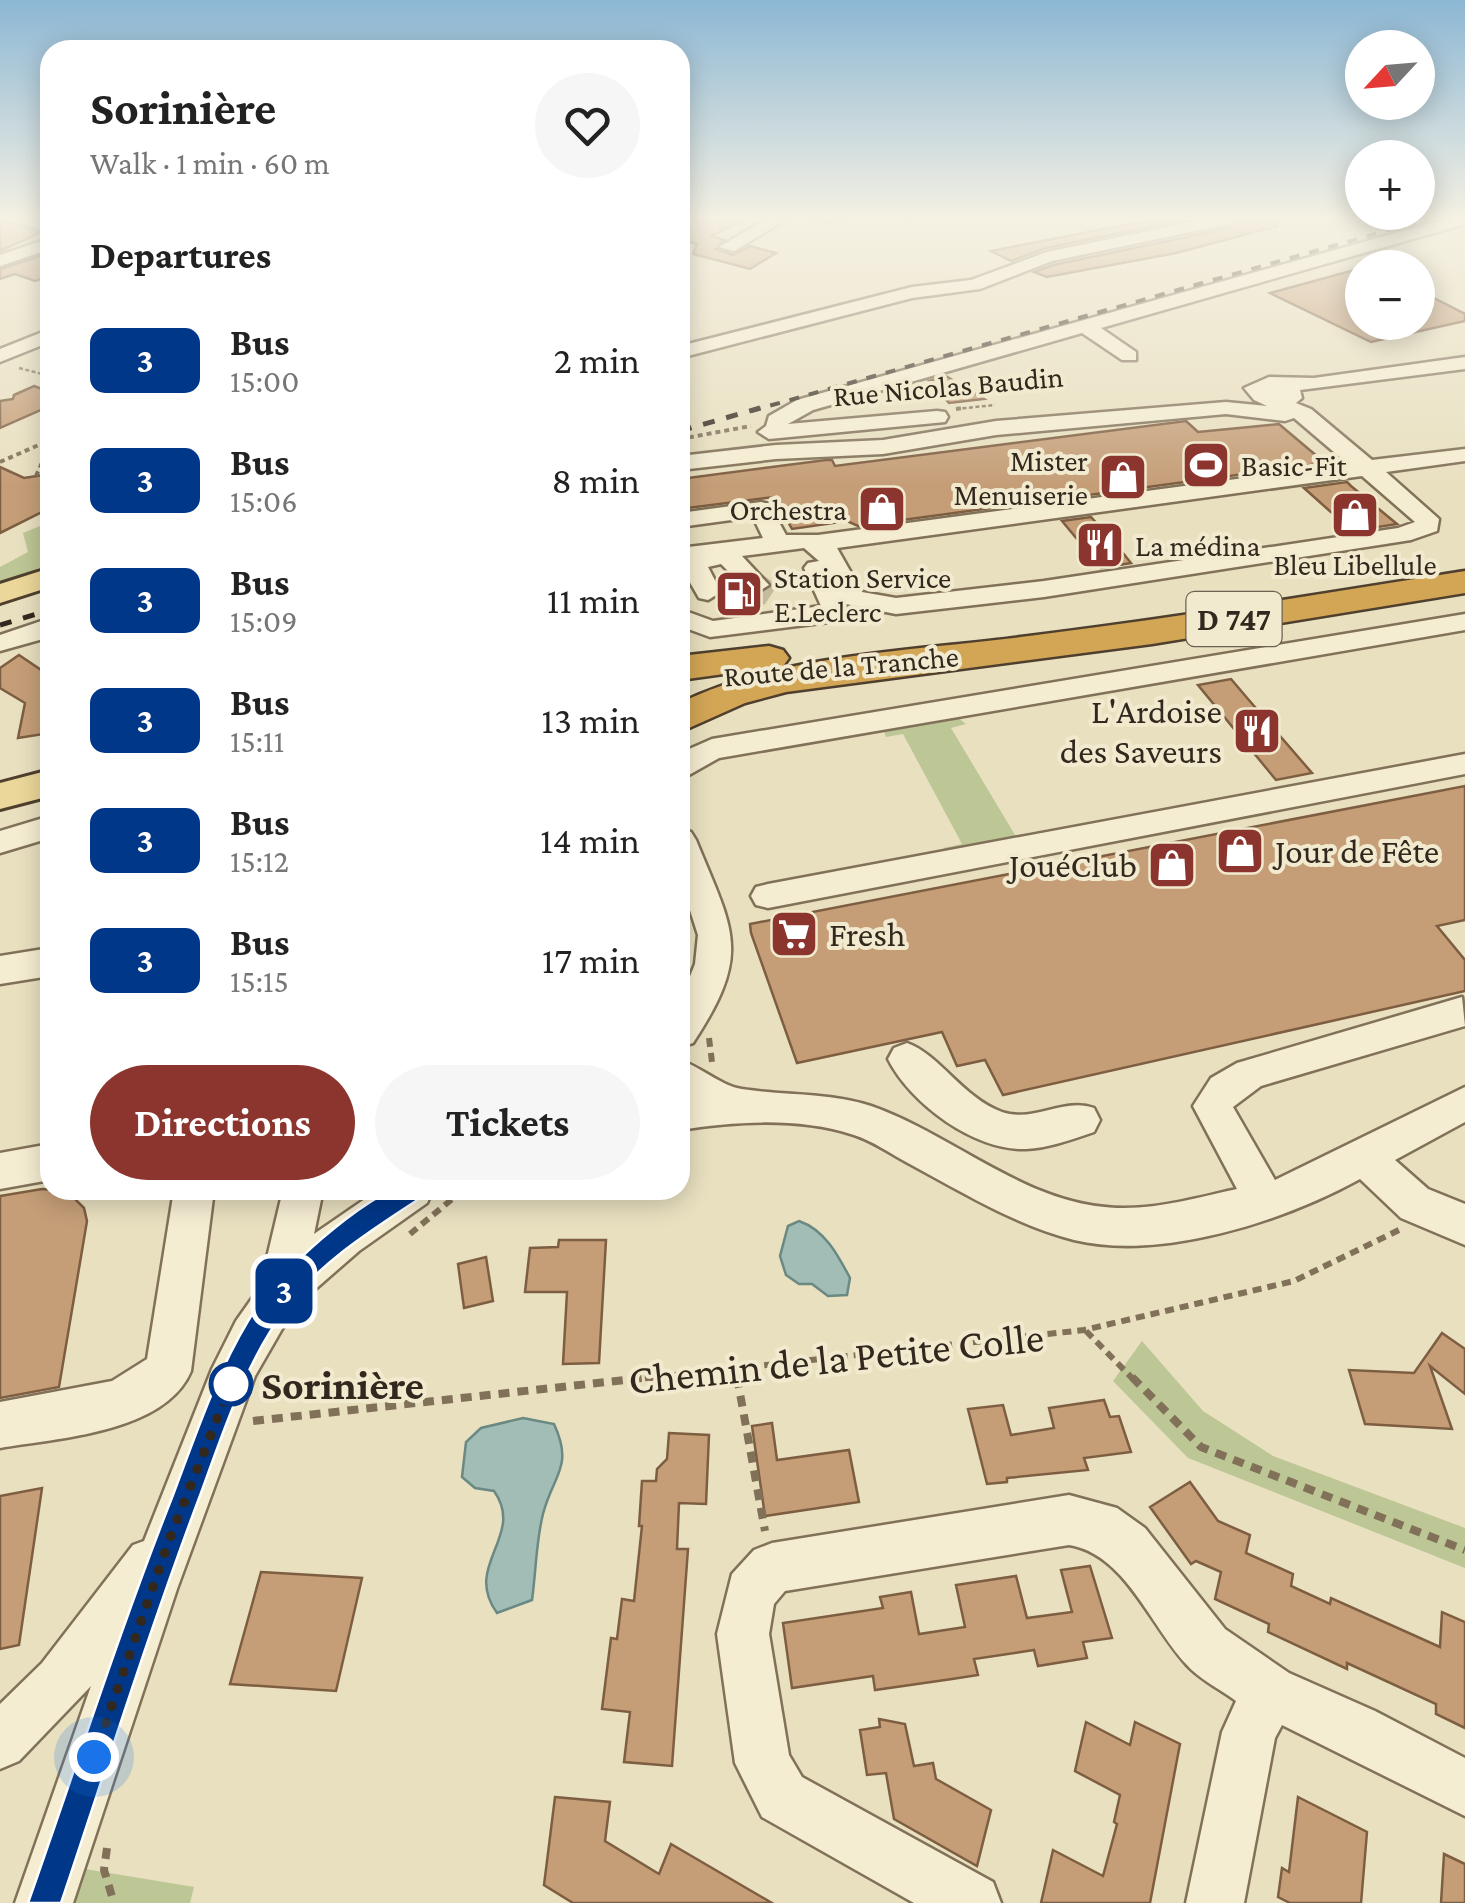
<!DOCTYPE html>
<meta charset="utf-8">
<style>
:root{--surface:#fff;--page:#f6f6f6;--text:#222;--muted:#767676;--accent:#8b352e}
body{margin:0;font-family:"Crimson Pro",serif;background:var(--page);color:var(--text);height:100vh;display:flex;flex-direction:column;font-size:38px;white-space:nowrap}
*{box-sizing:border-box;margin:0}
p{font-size:32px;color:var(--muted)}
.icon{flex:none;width:55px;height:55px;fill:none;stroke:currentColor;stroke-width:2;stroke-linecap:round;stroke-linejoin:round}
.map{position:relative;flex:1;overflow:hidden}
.panel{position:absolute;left:40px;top:40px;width:650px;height:1160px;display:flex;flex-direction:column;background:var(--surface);border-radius:30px;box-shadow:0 5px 25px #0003}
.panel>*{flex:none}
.badge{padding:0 20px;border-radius:15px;font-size:35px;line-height:65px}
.needle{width:65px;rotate:244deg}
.tools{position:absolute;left:1345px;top:30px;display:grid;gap:20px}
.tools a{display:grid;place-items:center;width:90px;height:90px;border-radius:50%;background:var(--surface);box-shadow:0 5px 25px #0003;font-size:50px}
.you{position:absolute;width:50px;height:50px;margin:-25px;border:8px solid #fff;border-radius:50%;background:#1a73e8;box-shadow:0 0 0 15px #1a73e833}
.map>.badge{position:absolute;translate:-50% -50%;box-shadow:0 0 0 5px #fff}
h2{padding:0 50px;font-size:38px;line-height:90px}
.round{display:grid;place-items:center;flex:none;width:105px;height:105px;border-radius:52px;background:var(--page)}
.head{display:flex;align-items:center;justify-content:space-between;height:170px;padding:0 50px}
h1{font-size:48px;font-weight:700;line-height:75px}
.cta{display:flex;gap:20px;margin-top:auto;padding:20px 50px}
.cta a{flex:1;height:115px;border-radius:60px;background:var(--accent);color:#fff;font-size:40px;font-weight:700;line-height:115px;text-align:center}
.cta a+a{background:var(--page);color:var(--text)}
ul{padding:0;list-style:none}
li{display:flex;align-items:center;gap:30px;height:120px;padding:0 50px}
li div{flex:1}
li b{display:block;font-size:38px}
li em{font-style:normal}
li .badge{min-width:110px;font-weight:700;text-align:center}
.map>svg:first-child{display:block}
.green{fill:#bdc695}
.water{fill:#a2bcb6;stroke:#6b8983;stroke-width:2.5}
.building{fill:#c59e78;stroke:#7e5e41;stroke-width:2.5}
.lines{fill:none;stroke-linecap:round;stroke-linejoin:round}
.minor-tunnel{stroke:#c4bb9f;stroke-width:24;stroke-dasharray:24 12;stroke-linecap:butt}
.minor-casing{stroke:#817159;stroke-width:5}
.major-casing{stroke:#4f3f2e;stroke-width:6}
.highway-casing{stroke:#4f3f2e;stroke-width:5}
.path-far3{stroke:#817159;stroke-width:2.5;stroke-dasharray:4 2.5;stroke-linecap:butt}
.path-far2{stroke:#817159;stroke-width:4;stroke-dasharray:5 4;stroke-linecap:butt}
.path-far1{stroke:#817159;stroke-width:6;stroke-dasharray:9 6;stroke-linecap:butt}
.path{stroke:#817159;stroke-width:8;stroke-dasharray:11 8;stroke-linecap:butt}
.minor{fill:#f5edd2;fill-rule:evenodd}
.major{fill:#ebd799;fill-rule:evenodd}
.highway{fill:#d3a656;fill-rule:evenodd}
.rail-far1{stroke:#32281d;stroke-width:4;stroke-dasharray:10 10;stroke-linecap:butt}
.rail{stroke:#32281d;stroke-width:5;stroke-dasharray:12 12;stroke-linecap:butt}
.line{fill:#003788;stroke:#fff;stroke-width:2.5}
.walk{stroke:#32281d;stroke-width:10;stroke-dasharray:0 18}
.stop-dot{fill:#fff;stroke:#003788;stroke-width:5}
.labels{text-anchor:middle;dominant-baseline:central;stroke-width:8;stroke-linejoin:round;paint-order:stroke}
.far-street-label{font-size:30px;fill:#32281d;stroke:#f2eacf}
.far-poi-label{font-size:30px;fill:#32281d;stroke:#f2eacf;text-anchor:start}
.shield{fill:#f2eacf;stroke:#6c6252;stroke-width:2.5}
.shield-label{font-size:32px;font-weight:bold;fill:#32281d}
.poi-label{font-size:35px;fill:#32281d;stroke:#f2eacf;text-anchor:end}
.near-street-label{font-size:42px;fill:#32281d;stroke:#f2eacf}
.near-stop-label{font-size:42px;font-weight:bold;fill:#32281d;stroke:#f2eacf;text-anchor:start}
</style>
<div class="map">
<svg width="1465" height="1903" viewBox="0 0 1465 1903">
<rect width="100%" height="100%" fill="#e9e0c0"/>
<!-- green -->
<g class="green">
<path d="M50,522V564L0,583V567L28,552L23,533Z"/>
<path d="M956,716L966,724L951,728L1015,835L1032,833V838L946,851L943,848L962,844L903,734L886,737L884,731Z"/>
<path d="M1142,1341L1203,1411L1273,1456L1465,1528V1568L1188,1458L1113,1381Z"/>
<path d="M79,1868L194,1887L190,1903H66Z"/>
</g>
<!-- water -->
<g class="water">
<path d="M799,1221C825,1230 838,1255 850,1278L847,1295L828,1296L812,1284H799L786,1275L780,1256L788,1226Z"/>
<path d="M523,1418L554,1424C574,1467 553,1475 543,1514C536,1541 536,1572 532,1600L497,1613C462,1565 526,1536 494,1491L475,1488L462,1477L466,1442L481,1428Z"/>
</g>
<!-- building -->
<g class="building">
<path d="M0,219H2L42,232L0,251Z"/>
<path d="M680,219H744L712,236L724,240L716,249L733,255L750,246L776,253L750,269L693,254L697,244L680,240Z"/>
<path d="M1155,219H1188L1046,248L1011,261L991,251Z"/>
<path d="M1240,219H1276L1277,226L1176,253L1047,277L1034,272L1053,265L1230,228Z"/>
<path d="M49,253L50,276L35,281L15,274L0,279V269Z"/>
<path d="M1362,268V322H1418V290L1465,314V321L1371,342L1270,293Z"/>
<path d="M946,376L984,399L949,403L929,381Z"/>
<path d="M34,386L50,392V406L0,428V401L13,399L14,395Z"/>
<path d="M1186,421L1198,432L1279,424L1325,463L858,526L847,521L792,529L774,497L680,509V479L826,460H832L835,466Z"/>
<path d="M0,467L24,478L50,474V508L0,533Z"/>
<path d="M1347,482L1351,486L1397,524L1359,530L1349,521L1342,522L1304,488Z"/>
<path d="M1091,517L1119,548L1131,563L1101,568L1062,521Z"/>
<path d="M19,655L50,676V733L18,738L25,703L0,688V668Z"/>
<path d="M1231,679L1248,699L1312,773L1276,780L1198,685Z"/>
<path d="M1465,786V920L1437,926L1465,960V991L1003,1095L985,1060L957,1066L942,1032L797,1063L751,933L750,924Z"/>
<path d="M42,1189L60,1190L73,1197L84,1208L87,1221L59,1387L0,1398V1196Z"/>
<path d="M559,1240H606L599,1363L563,1364L567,1292H525L530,1248L558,1247Z"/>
<path d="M486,1257L493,1301L464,1308L458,1264Z"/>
<path d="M1442,1333L1465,1349V1394L1430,1366L1452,1429L1365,1424L1349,1370L1414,1373Z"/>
<path d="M1104,1400L1110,1417L1119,1416L1131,1452L1084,1458L1088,1470L1007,1478V1482L987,1484L968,1409L1003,1405L1011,1435L1054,1428L1049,1408Z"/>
<path d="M772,1423L777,1460L849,1450L859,1502L765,1516L752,1426Z"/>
<path d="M669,1433L709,1435L706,1504L679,1503L677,1549H688L672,1766L624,1762L630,1712L602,1709L611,1638L617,1639L622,1599L634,1601L642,1526H639L642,1481H656L657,1469L667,1459Z"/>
<path d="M1190,1482L1218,1521L1250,1535L1246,1553L1293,1574L1291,1586L1330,1604L1331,1598L1440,1647L1442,1612L1465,1622V1728L1436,1714V1704L1347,1663V1669L1268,1632L1269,1624L1215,1599L1221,1572L1196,1561L1191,1564L1150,1507Z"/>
<path d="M42,1488L19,1645L0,1649V1496Z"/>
<path d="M1090,1566L1112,1638L1083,1642L1087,1658L1038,1666L1034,1650L974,1659L978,1675L952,1679L875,1690L873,1676L792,1688L783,1623L883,1608L880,1597L911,1592L919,1634L965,1627L956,1585L1016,1576L1027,1618L1072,1612L1061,1570Z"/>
<path d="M261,1572L362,1578L336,1691L230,1684Z"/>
<path d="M879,1719L905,1724L914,1766L933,1763L936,1779L991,1810L977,1866L894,1819L886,1773L867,1775L860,1730L880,1727Z"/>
<path d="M1086,1722L1130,1745L1135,1722L1180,1744L1150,1903H1041L1053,1850L1103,1876L1117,1824L1114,1822L1120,1795L1075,1771Z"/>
<path d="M555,1797L610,1802L605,1841L659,1874L671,1844L772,1903H573L544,1885Z"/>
<path d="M1298,1797L1367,1832L1361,1903H1290L1278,1897L1282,1868L1289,1872Z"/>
<path d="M1444,1854L1465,1864V1903H1441Z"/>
</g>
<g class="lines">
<!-- minor-tunnel -->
<path class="minor-tunnel" d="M756,585L771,595"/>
<!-- minor casing -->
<g class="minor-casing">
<g id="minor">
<path d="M767,219H787L734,251L719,247Z"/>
<path d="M1206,219H1237L1229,224L1052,261L980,289L912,298L680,358V346L912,287L971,280L1047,252Z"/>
<path d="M1446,219H1465V224L1101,328L1136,352V360H1122L1082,333L813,410L788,424L937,411L945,412L948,417L945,422L769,439L758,432L766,426L769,416L797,400Z"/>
<path d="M50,238V249L0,266V255Z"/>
<path d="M50,329V342L0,362V349Z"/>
<path d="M1465,357V369L1300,390L1302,398L1296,403L1311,409L1372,460L1465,449V461L1386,472L1439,519L1437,531L1411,540L1044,597L896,614L846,604L838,620L829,622L710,637L680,626V609L713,621L821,606L804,568L808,563L819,561L804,548L742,556L769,585L756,593L747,590L721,564L708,567L721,592L708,600L699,598L688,579L680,580V564L699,563L680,564V548L763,538L753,517L680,527V513L761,502L769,504L786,535H818L1348,464L1294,418L1285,421L1226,414L996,435L883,454L776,459L680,470V456L776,445L883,440L996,421L1226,402L1267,406L1254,400L1244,388L1269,377L1314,378ZM1362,476L1415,522L1398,528L1044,581L896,598L862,592L837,548Z"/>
<path d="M1465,614V630L719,758L680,780V753L712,739Z"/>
<path d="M50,618V637L0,651V635Z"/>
<path d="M1465,754V774L768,908L756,905L751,896L756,887L768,884Z"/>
<path d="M50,816V838L0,853V831Z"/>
<path d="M680,829L691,832L696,840C733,931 753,952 693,1043L680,1047V1001L695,964L698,935L680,879Z"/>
<path d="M50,948V976L0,984V956Z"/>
<path d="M1462,997L1465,1026L1261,1086L1233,1107L1275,1180L1465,1087V1122L1395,1160L1428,1189L1465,1204V1245L1401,1218L1360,1179C1284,1221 1161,1261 1074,1240C1015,1225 962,1192 908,1163C891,1154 873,1141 854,1135C799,1117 736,1121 680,1130V1060C701,1067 721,1086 742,1089C786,1096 828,1092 871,1106C957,1136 1028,1208 1124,1208C1162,1208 1200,1197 1237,1189L1193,1106L1211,1078L1237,1063Z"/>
<path d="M907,1043C939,1054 963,1098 1002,1112C1034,1123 1064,1097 1094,1108L1100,1120L1094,1132C1073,1139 1049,1148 1026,1149C974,1151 910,1103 888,1059L894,1048Z"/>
<path d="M50,1144V1180L0,1189V1153Z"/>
<path d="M174,1190H214L191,1371C165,1433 57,1438 0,1448V1402L112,1381L147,1359Z"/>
<path d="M283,1190H323L314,1234L378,1190H433L427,1203L359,1251L312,1292L282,1329L255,1376L177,1589L73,1903H15L91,1686L19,1761L0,1769V1704L42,1663L133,1545L144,1541L212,1369L236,1321L260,1287Z"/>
<path d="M1069,1495L1117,1508L1145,1528L1225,1629L1289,1673L1375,1711L1465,1758V1816L1282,1725L1275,1738L1244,1903H1186L1222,1732L1236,1701C1220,1689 1199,1679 1186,1664C1150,1625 1125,1554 1069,1545L785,1591L774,1604L769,1634L789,1755L802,1777L993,1882L1001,1903H914L762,1817L735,1763L717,1634L732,1574L754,1550L772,1543Z"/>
</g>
</g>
<!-- major casing -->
<g class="major-casing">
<g id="major">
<path d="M50,568V587L0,603V584Z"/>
<path d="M50,770V796L0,809V783Z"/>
</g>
</g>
<!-- highway casing -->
<g class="highway-casing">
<g id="highway">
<path d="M1465,571V593L1152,644L786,692L745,703L680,732V703C783,653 916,651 1029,636C1175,618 1320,594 1465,571Z"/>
<path d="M769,646L783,650L789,658L783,666L680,680V656Z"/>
</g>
</g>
<!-- path-far3 -->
<g class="path-far3">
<path d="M803,219L830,223L845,219"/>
<path d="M882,219H916"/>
<path d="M19,368L50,376"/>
<path d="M956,409L995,405"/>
</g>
<!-- path-far2 -->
<g class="path-far2">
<path d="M956,409L963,408"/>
<path d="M680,439L751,426"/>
<path d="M0,462L50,440"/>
<path d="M36,476L45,456"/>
</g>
<!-- path-far1 -->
<g class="path-far1">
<path d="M709,1038L712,1062"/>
<path d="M410,1234L463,1190"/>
<path d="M1086,1331L1134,1380"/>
<path d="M736,1369L738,1380"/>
<path d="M630,1380L1084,1330L1294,1281L1399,1230"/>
</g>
<!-- path -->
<g class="path">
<path d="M737,1377L765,1531"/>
<path d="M1132,1377L1201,1447L1465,1550"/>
<path d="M253,1421L652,1377"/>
<path d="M107,1848L104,1870L114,1903"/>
</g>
<!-- minor -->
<use href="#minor" class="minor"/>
<!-- major -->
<use href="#major" class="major"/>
<!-- highway -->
<use href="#highway" class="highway"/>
<!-- rail-far1 -->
<path class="rail-far1" d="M751,411L1428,219"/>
<!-- rail -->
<g class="rail">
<path d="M680,431L760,408"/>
<path d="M0,625L50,610"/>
</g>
</g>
<!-- sky -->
<linearGradient id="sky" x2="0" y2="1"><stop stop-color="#8cb7d4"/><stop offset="0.45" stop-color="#f5f1e3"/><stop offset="1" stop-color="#f5f1e3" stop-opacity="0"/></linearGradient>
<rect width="1465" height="485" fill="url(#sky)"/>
<!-- line -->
<path class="line" d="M413,1180L422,1183L425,1190L422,1197C374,1229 322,1260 287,1307C246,1361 224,1430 201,1493C150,1628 107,1766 61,1903H28C76,1767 120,1629 173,1495C195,1437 216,1374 248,1321C279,1270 358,1200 413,1180Z"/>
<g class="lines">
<!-- walk -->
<path class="walk" d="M94,1757L170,1538L231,1384"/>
</g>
<!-- icons -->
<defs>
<g id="stadium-square" transform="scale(2.5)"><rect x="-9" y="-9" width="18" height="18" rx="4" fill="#8b352e" stroke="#f2eacf"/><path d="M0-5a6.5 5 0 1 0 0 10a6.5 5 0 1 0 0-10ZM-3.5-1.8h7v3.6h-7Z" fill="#fff"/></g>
<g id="shop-square" transform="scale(2.5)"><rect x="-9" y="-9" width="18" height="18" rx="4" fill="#8b352e" stroke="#f2eacf"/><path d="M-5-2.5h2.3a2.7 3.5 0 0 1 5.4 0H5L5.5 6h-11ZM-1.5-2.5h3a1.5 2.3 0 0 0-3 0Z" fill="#fff"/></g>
<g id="restaurant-square" transform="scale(2.5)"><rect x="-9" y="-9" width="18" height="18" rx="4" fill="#8b352e" stroke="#f2eacf"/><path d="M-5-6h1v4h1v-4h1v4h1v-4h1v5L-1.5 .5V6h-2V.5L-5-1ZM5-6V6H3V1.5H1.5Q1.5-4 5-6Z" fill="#fff"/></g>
<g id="fuel-square" transform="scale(2.5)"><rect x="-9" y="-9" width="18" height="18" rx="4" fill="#8b352e" stroke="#f2eacf"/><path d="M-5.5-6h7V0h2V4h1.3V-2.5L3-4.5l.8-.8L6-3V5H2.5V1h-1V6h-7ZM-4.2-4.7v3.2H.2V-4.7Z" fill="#fff"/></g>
<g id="supermarket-square" transform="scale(2.5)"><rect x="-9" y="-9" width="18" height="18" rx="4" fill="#8b352e" stroke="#f2eacf"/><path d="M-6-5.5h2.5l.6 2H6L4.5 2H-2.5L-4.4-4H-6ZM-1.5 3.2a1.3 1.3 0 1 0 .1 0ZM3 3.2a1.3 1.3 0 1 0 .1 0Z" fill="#fff"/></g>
</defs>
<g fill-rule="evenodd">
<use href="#stadium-square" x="1206" y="465"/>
<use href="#shop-square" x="1123" y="477"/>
<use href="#shop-square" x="882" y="509"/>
<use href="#shop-square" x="1355" y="515"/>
<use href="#restaurant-square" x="1100" y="545"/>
<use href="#fuel-square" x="739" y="594"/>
<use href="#restaurant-square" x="1257" y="731"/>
<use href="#shop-square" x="1240" y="851"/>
<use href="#shop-square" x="1172" y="865"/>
<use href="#supermarket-square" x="794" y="934"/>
</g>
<!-- markers -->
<circle class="stop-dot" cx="231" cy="1384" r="20"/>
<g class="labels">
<!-- far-street labels -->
<g class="far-street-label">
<text transform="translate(948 386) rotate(-5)">Rue Nicolas Baudin</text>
<text transform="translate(841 666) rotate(-5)">Route de la Tranche</text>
</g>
<!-- far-poi labels -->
<g class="far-poi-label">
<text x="1088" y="460" text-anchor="end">Mister<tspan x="1088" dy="34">Menuiserie</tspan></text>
<text x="1241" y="465">Basic-Fit</text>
<text x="847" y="509" text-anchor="end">Orchestra</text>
<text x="1135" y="545">La médina</text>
<text x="1355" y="564" text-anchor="middle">Bleu Libellule</text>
<text x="774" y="577">Station Service<tspan x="774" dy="34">E.Leclerc</tspan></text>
</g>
<!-- shield labels -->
<rect class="shield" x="1186.5" y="592" width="95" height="54" rx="8"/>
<g class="shield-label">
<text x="1234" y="619">D 747</text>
</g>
<!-- poi labels -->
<g class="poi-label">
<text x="1222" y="711">L'Ardoise<tspan x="1222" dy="40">des Saveurs</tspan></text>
<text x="1275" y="851" text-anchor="start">Jour de Fête</text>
<text x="1137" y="865">JouéClub</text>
<text x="829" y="934" text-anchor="start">Fresh</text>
</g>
<!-- near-street labels -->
<g class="near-street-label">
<text transform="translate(836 1358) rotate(-6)">Chemin de la Petite Colle</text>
</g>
<!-- near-stop labels -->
<g class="near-stop-label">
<text x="261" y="1384">Sorinière</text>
</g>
</g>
</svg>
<div class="tools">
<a><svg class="needle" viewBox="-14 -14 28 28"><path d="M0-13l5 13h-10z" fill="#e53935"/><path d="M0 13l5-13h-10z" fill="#767676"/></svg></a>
<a>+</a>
<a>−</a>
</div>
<div class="you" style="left:94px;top:1757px"></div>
<b class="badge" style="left:284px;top:1291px;background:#003788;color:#fff">3</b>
<section class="panel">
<div class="head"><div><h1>Sorinière</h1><p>Walk · 1 min · 60 m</p></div><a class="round"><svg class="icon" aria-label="heart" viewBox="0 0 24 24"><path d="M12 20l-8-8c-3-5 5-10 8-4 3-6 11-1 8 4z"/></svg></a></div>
<h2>Departures</h2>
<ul>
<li><span class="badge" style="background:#003788;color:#fff">3</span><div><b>Bus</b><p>15:00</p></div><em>2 min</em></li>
<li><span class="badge" style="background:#003788;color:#fff">3</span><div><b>Bus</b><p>15:06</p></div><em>8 min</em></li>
<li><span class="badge" style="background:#003788;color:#fff">3</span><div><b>Bus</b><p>15:09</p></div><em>11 min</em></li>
<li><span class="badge" style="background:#003788;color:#fff">3</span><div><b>Bus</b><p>15:11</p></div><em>13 min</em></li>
<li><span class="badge" style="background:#003788;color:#fff">3</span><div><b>Bus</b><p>15:12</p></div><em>14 min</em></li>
<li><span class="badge" style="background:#003788;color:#fff">3</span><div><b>Bus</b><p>15:15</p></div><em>17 min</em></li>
</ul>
<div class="cta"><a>Directions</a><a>Tickets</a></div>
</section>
</div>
